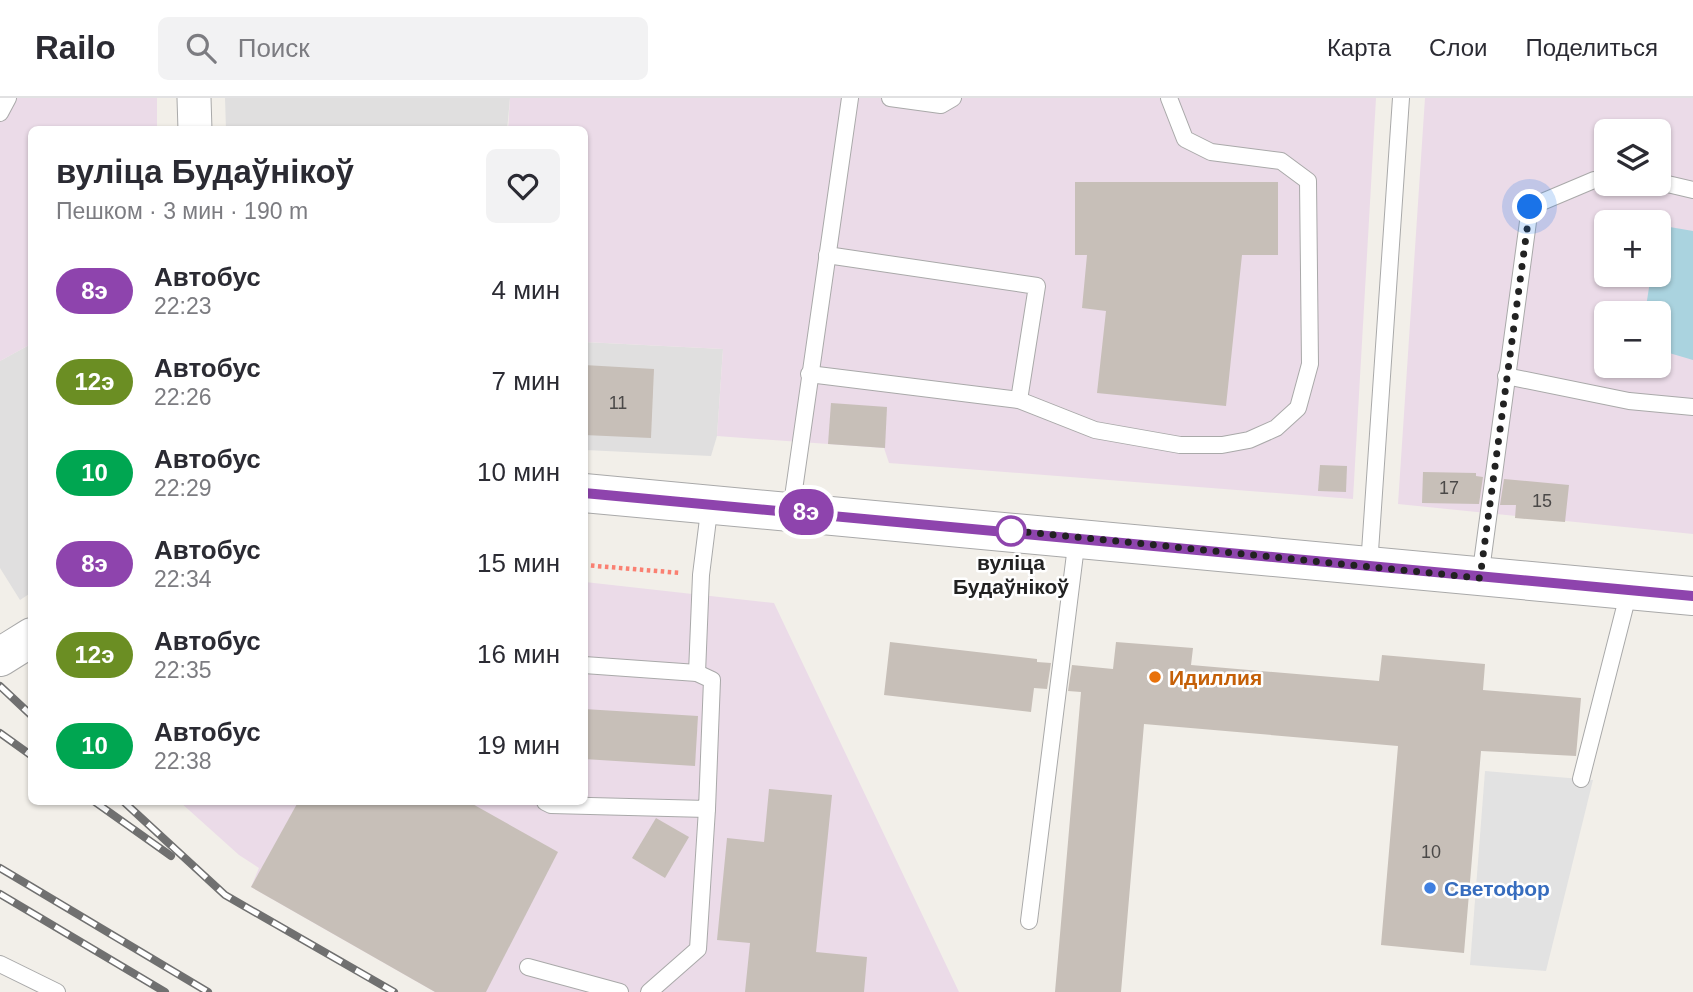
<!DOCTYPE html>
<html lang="ru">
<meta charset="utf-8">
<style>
:root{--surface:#fff;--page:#f2f2f3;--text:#2b2b33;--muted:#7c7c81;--line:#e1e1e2}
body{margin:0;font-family:Arial,sans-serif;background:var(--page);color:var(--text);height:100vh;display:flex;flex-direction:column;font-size:26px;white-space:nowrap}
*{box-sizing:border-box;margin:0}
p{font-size:23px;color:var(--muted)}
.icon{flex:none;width:38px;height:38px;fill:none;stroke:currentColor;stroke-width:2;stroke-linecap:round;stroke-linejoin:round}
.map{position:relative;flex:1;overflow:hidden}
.sheet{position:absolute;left:28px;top:28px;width:560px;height:679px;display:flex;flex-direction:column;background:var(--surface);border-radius:10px;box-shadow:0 2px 5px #0004}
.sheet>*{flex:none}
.badge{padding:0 14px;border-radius:23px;font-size:24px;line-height:46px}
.tools{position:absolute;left:1594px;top:21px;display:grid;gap:14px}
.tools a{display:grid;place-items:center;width:77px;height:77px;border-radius:10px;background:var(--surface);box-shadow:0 2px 5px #0004;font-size:35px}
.you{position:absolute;width:35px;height:35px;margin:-18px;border:5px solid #fff;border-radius:50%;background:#1a73e8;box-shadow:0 0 0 10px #1a73e833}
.map>.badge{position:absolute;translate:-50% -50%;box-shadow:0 0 0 4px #fff}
.round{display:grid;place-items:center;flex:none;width:74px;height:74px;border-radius:10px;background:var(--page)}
.overview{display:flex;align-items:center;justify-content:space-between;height:119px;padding:0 28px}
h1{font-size:33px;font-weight:800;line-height:52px}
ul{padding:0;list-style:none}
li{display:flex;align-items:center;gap:21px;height:91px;padding:0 28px}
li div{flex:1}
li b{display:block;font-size:26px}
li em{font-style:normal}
li .badge{min-width:77px;font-weight:700;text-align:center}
header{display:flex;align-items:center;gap:42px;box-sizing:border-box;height:98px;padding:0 35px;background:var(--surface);border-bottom:2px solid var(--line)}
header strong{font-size:33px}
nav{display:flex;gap:38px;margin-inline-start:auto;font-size:24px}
.search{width:490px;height:63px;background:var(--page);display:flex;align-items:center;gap:18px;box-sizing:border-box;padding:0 24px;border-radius:10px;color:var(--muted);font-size:26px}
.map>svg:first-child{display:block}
.residential{fill:#e0dfdf}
.industrial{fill:#ebdbe8;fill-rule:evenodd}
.parking{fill:#e2e2e2}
.water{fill:#aad3df}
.building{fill:#c7bfb8}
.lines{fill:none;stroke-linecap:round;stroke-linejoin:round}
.service-casing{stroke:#a9a9a9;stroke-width:18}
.minor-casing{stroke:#a9a9a9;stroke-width:35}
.tertiary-casing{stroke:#a9a9a9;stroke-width:40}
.path{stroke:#fa8072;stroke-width:4.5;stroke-dasharray:3.5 3.5;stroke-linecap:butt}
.service{stroke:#fff;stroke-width:16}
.minor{stroke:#fff;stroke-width:33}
.tertiary{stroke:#fff;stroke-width:38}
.rail-casing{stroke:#707070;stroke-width:8}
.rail{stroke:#fff;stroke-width:5;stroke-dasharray:16;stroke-linecap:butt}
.line-casing{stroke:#fff;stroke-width:16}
.line{stroke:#8e44ad;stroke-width:10}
.walk{stroke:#222;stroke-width:7;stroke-dasharray:0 12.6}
.stop-dot{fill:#fff;stroke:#8e44ad;stroke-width:3.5}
.food-dot{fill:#e8710a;stroke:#fff;stroke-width:2.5}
.shop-dot{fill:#3f7fe0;stroke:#fff;stroke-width:2.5}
.labels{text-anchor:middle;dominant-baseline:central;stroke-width:5;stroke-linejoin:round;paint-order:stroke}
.number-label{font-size:18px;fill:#4b4948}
.stop-label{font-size:21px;font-weight:bold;fill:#222;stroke:#fff}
.food-label{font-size:21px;font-weight:bold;fill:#c56008;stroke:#fff;text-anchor:start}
.shop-label{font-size:21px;font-weight:bold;fill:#366cbe;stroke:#fff;text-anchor:start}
</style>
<header>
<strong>Railo</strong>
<div class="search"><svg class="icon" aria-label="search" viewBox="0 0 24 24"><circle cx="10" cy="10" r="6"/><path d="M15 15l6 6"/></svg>Поиск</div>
<nav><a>Карта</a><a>Слои</a><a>Поделиться</a></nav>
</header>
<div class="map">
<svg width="1693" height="894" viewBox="0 0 1693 894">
<rect width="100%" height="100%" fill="#f2efe9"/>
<!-- residential -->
<g class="residential">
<path d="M225,0H510L507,32L226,31Z"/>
<path d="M584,244L723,251L717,338L711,358L585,352Z"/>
<path d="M31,246L32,494L20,502L0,470V263Z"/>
</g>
<!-- industrial -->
<g class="industrial">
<path d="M0,0H157V31L32,32L31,246L0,263Z"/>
<path d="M510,0H1376L1353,401L889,365L884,350L717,338L723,251L585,244L584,32H508Z"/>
<path d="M1425,0H1693V436L1398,406ZM1606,33H1659V86H1606ZM1606,124H1659V177H1606ZM1606,215H1659V268H1606Z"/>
<path d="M585,484L774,505L959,894H435L251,789L259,770L239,757L180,704H584Z"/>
</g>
<!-- parking -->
<path class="parking" d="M1485,673L1593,682L1546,873L1470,867Z"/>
<!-- water -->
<path class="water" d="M1664,128L1693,133V262L1659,252V215H1645L1651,177H1659V131Z"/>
<!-- building -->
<g class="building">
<path d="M1075,84H1278V157H1242L1226,308L1097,295L1106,213L1082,210L1087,157H1075Z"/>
<path d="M584,267L654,271L651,340L584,337Z"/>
<path d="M831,305L887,309L885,350L828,346Z"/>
<path d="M1320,367L1347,368L1346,394L1318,393Z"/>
<path d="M1423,374L1476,375V378L1483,379L1479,406L1422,405Z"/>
<path d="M1504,381L1569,387L1565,424L1515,420L1516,407H1500Z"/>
<path d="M890,544L1037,561V564L1051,565L1047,591L1034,590L1031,614L884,597Z"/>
<path d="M1116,544L1193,550L1191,567L1379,583L1382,557L1485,566L1483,592L1581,600L1576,658L1481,653L1464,855L1381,847L1398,648L1144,626L1121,894H1055L1081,594L1068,593L1072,567L1113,571Z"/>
<path d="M584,611L698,618L695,668L584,661Z"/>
<path d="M769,691L832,697L816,854L867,859L864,894H745L750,845L717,842L727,740L764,744Z"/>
<path d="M298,704H469L558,754L486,894H435L251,789Z"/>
<path d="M656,720L689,739L665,780L632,760Z"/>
</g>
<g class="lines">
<!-- service casing -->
<g class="service-casing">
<g id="service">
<path d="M890,0L941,7L953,0"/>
<path d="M0,15L8,0"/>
<path d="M1659,84L1693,92"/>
<path d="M827,157L1037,188L1019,302"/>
<path d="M809,276L1019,302L1095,332L1180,347H1222L1249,342L1276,330L1298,310L1310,266L1308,83L1281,63L1211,54L1185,41L1169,0"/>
<path d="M1506,278L1629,303L1693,309"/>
<path d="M791,413L850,0"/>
<path d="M1369,468L1401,0"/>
<path d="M1480,480L1530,109L1594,82L1606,83"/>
<path d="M697,575L701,477L710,405"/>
<path d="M1581,681L1629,493"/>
<path d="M545,704L551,707L707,711L712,582L697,575L584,567"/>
<path d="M1029,823L1077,440"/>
<path d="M0,866L57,894"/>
<path d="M528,869L620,894"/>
<path d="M649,894L698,851L707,711"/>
</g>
</g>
<!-- minor casing -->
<g class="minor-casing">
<path id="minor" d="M194,0L195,32"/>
</g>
<!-- tertiary casing -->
<g class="tertiary-casing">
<g id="tertiary">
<path d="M584,395L1693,498"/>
<path d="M0,559L32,539"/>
</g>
</g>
<!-- path -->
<path class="path" d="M584,467L681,475"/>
<!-- service -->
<use href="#service" class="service"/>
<!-- minor -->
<use href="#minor" class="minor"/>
<!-- tertiary -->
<use href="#tertiary" class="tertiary"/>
<!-- rail casing -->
<g class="rail-casing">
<g id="rail">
<path d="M0,588L32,618"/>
<path d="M0,635L32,658"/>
<path d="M95,704L171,758"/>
<path d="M124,704L225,797L394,894"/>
<path d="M0,770L208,894"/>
<path d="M0,796L165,894"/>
</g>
</g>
<!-- rail -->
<use href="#rail" class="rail"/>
</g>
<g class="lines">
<!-- line casing -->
<g class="line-casing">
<path id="line" d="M584,395L1693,498"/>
</g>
<!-- line -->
<use href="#line" class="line"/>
<!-- walk -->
<path class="walk" d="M1011,433L1007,432L1480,480L1530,109"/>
</g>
<!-- markers -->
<circle class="stop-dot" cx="1011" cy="433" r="14"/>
<circle class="food-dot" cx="1155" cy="579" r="7"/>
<circle class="shop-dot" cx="1430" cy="790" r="7"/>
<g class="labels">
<!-- number labels -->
<g class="number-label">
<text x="618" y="305">11</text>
<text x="1449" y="390">17</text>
<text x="1542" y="403">15</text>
<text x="1431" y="754">10</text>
</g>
<!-- stop labels -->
<g class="stop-label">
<text x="1011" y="464">вуліца<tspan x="1011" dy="24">Будаўнікоў</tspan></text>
</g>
<!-- food labels -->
<g class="food-label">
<text x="1169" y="579">Идиллия</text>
</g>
<!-- shop labels -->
<g class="shop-label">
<text x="1444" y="790">Светофор</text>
</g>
</g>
</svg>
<div class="tools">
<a><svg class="icon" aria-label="layers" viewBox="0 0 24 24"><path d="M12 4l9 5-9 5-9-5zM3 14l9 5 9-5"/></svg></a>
<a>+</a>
<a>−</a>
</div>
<div class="you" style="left:1530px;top:109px"></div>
<b class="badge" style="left:806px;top:414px;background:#8e44ad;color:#fff">8э</b>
<section class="sheet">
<div class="overview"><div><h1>вуліца Будаўнікоў</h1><p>Пешком · 3 мин · 190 m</p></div><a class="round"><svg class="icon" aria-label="heart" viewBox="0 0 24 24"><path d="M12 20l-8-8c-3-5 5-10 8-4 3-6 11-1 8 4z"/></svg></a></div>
<ul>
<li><span class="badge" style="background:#8e44ad;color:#fff">8э</span><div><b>Автобус</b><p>22:23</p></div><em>4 мин</em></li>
<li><span class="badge" style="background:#6b8e23;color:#fff">12э</span><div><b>Автобус</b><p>22:26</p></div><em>7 мин</em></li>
<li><span class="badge" style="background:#00a651;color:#fff">10</span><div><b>Автобус</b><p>22:29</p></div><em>10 мин</em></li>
<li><span class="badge" style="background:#8e44ad;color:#fff">8э</span><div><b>Автобус</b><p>22:34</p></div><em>15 мин</em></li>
<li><span class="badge" style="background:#6b8e23;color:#fff">12э</span><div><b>Автобус</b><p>22:35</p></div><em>16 мин</em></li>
<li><span class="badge" style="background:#00a651;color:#fff">10</span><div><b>Автобус</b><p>22:38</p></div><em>19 мин</em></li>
</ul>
</section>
</div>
